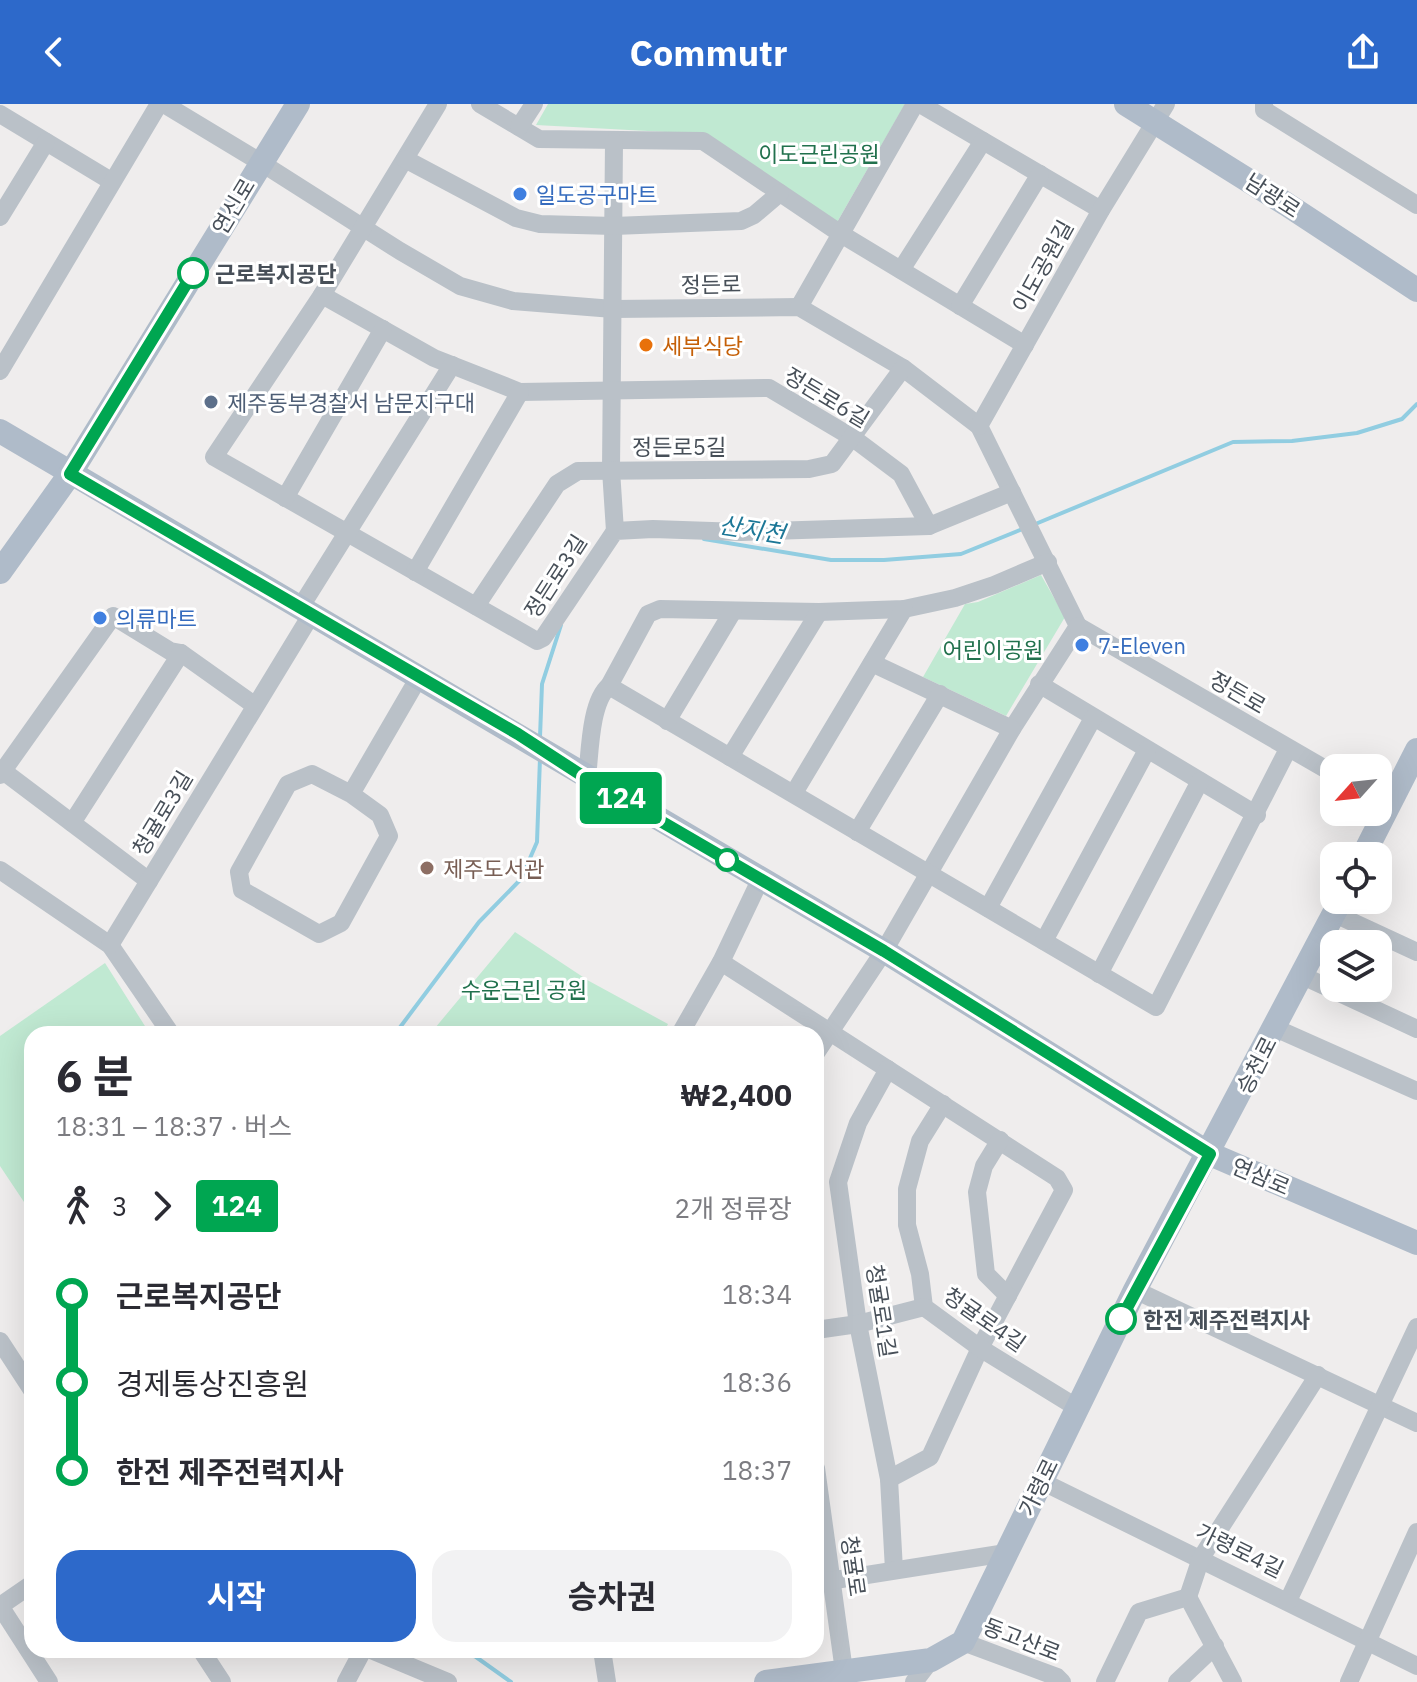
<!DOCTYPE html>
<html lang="ko">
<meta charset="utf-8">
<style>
:root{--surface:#fff;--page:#f2f2f3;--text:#2b2b33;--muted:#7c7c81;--accent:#2d69ca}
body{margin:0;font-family:"IBM Plex Sans","Noto Sans KR",sans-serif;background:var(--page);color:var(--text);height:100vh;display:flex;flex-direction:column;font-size:30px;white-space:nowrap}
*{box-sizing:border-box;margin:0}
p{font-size:26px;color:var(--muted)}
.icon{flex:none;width:44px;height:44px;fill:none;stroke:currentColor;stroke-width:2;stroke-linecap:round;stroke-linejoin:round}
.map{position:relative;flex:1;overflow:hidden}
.details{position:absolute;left:24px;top:922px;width:800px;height:632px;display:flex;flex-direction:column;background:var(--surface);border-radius:24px;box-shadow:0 8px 32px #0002}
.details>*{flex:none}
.badge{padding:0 16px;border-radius:6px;font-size:28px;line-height:52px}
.needle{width:52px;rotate:243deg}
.fabs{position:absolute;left:1320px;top:650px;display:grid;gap:16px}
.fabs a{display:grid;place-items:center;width:72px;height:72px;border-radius:16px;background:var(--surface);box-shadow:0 8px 32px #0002;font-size:40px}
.map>.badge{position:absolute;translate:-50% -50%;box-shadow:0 0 0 4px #fff}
.legs{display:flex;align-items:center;gap:12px;height:88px;padding:0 32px;font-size:26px}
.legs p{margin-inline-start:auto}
.overview{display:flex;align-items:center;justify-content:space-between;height:136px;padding:0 32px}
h1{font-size:44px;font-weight:700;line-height:60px}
.primary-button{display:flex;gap:16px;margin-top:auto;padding:16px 32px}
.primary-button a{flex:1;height:92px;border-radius:24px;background:var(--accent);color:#fff;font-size:32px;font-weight:700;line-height:92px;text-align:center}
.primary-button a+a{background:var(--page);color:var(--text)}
ul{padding:0 32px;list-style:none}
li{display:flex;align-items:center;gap:28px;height:88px;font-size:30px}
li i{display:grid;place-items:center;width:12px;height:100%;margin:0 10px;background:currentColor}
li i::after{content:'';width:20px;height:20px;margin:-10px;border:6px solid;border-radius:50%;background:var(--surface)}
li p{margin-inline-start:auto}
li:first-child i{background:linear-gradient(#0000 50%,currentColor 0)}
li:last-child i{background:linear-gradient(currentColor 50%,#0000 0)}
header{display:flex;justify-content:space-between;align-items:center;height:104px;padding:0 32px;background:var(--accent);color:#fff;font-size:36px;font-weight:700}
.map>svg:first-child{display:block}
.green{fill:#c0e9d2}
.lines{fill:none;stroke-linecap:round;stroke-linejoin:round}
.stream{stroke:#91cde1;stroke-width:4}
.minor{stroke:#bac1c8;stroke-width:18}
.major{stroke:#afbbc9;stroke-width:24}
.line-1-casing{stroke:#fff;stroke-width:18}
.line-1{stroke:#00a651;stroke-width:12}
.shop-dot{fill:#3f7fe0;stroke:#fff;stroke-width:3}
.stop-1-dot{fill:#fff;stroke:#00a651;stroke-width:4}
.food-dot{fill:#e8710a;stroke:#fff;stroke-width:3}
.service-dot{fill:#5c6f8a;stroke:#fff;stroke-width:3}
.education-dot{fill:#8d6e63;stroke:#fff;stroke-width:3}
.labels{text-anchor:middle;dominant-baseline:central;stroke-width:6;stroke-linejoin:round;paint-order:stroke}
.park-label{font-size:22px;fill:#21714d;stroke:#fff}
.shop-label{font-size:22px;fill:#366cbe;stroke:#fff;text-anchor:start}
.street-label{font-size:22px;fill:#474f58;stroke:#fff}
.stop-label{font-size:22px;font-weight:bold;fill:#474f58;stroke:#fff;text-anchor:start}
.food-label{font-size:22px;fill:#c56008;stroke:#fff;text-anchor:start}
.service-label{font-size:22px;fill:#4e5e75;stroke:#fff;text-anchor:start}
.education-label{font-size:22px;fill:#785e54;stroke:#fff;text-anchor:start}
.water-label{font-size:24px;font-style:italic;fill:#1c7797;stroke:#fff}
</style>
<header><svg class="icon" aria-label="back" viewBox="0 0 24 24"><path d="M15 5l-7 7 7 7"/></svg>Commutr<svg class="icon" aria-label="share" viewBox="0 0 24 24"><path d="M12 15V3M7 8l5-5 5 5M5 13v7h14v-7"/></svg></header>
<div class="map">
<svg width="1417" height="1578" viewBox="0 0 1417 1578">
<rect width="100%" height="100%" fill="#efeded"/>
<!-- green -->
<g class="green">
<path d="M548,0H905L836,120L703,30L536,21Z"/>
<path d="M1041,471L1065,513L1006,612L923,573L965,500L978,498Z"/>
<path d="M515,828L589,877L668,920L663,930H430Z"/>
<path d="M105,859L150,930H32V1110L0,1062V932Z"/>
</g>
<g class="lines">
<!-- stream -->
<g class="stream">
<path d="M1033,421L1233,338L1292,337L1357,329L1402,315L1417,300"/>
<path d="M704,435L831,456H884L961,450L1025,424"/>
<path d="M540,633L542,580L561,521"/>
<path d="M395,930L479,818L521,775L537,738L540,654"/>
<path d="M458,1546L476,1553L511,1578"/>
</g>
<!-- minor -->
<g class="minor">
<path d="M164,0L260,58L400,147L460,182L513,197L613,205L799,203L903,264L979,322L1078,522L1012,625L884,847L816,949"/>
<path d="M438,0L322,191L214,353L537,537L543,534L615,427L653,425L741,428L929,422L1012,388"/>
<path d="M480,0L539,35L703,37L841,130L1025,241"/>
<path d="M920,0L1101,106"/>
<path d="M1264,0V6L1417,101"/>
<path d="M0,10L111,77"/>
<path d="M519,23L534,0"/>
<path d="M614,38L611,366L615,427"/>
<path d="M405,55L516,114L540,120L614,122L741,117L754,111L780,89"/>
<path d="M0,113L46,38"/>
<path d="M901,166L983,37"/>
<path d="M322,191L434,254L520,288L769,284L853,334L901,370L929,422"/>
<path d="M960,202L1040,70"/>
<path d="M799,203L915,0"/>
<path d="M0,267L159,0"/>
<path d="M979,322L1101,106L1166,0"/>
<path d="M285,394L383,225"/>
<path d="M1048,458L994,481L955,494L904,505L819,508L660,505L648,510L609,582L1156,903L1288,645"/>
<path d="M415,468L520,288"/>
<path d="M476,502L557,380L578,367L809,365L832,360L903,264"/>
<path d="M300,504L452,261"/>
<path d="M1078,522L1334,670"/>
<path d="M872,559L1012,625"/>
<path d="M1039,580L1257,711"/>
<path d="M667,617L733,507"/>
<path d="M730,653L819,508"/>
<path d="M3,667L149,777"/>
<path d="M0,671L113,512L170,547L181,549L254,601"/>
<path d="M587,674C590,649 590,598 609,582"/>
<path d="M794,689L904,505"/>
<path d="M351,690L380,711L389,732L341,819L319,830L242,786L239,768L288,680L312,670L351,690L419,573"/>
<path d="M72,719L181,549"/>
<path d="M857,728L940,590"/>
<path d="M0,766L110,841L171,930"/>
<path d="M988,804L1093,614"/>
<path d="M1335,810L1417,848"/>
<path d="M1044,837L1147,646"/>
<path d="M110,841L311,511"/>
<path d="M721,858L1057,1074L1064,1086L980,1244L930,1353L889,1375"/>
<path d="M1099,870L1200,677"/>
<path d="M1303,872L1417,925"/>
<path d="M1275,924L1417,987"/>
<path d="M680,930L721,858L760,776"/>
<path d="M888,965L858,1019L838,1078L858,1220L889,1375L894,1466"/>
<path d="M943,1000L920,1037L907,1085V1121L920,1170L924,1203L980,1244L1076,1303"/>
<path d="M1000,1036L984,1062L977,1088L986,1170L1008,1192"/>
<path d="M1135,1186L1417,1319"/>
<path d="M816,1226L858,1220L924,1203"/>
<path d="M0,1237L32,1286"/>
<path d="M816,1364L844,1567"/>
<path d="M1041,1377L1417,1562"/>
<path d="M816,1479L1006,1449"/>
<path d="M32,1480L0,1502L49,1578"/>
<path d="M1188,1493L1201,1454L1318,1271"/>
<path d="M1288,1497L1417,1223"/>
<path d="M963,1538L1057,1573L1062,1578"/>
<path d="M201,1546L222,1578"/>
<path d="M371,1546L448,1578"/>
<path d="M602,1546L607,1578"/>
<path d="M346,1578L363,1546"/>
<path d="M914,1578L931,1556"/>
<path d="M1105,1578L1139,1508L1188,1493L1233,1578"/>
<path d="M1177,1578L1215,1542"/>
<path d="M1349,1578L1417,1428"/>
</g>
<!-- major -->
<g class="major">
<path d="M1126,0L1286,100L1417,186"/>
<path d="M0,327L884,847L1210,1050L1417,1139"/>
<path d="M0,468L70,370L298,0"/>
<path d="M1363,752L1417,646"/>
<path d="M766,1578L931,1556L963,1538L1135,1186L1341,796"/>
</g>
</g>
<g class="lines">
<!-- line-1 casing -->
<g class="line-1-casing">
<path id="line-1" d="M193,169L70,370L518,630L578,669L884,847L1210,1050L1121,1215"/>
</g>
<!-- line-1 -->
<use href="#line-1" class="line-1"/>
</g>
<!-- markers -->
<g class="shop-dot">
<circle cx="520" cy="90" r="8"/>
<circle cx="100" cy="514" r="8"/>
<circle cx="1082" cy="541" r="8"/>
</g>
<g class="stop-1-dot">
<circle cx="193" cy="169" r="14"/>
<circle cx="727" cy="756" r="10"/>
<circle cx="1121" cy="1215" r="14"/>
</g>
<circle class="food-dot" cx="646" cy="241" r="8"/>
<circle class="service-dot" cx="211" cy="298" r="8"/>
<circle class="education-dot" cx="427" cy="764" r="8"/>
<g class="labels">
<!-- park labels -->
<g class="park-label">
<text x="819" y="49">이도근린공원</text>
<text x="993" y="545">어린이공원</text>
<text x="524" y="885">수운근린 공원</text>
</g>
<!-- shop labels -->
<g class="shop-label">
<text x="536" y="90">일도공구마트</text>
<text x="116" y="514">의류마트</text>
<text x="1098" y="541">7-Eleven</text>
</g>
<!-- street labels -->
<g class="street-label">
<text transform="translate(1273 91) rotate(33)">남광로</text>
<text transform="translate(233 102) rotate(-59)">연신로</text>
<text transform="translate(1042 162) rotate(-61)">이도공원길</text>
<text transform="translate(711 180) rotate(-1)">정든로</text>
<text transform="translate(827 293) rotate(31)">정든로6길</text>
<text x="679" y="342">정든로5길</text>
<text transform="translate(555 472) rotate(-57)">정든로3길</text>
<text transform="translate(1238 588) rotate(30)">정든로</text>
<text transform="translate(162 709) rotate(-59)">청귤로3길</text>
<text transform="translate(1256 961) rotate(-63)">승천로</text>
<text transform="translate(1261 1072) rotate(23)">연삼로</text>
<text transform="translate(882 1207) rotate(81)">청귤로1길</text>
<text transform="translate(985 1215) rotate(35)">청귤로4길</text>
<text transform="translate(1038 1383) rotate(-64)">가령로</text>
<text transform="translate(1240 1446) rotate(26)">가령로4길</text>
<text transform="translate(854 1462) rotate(82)">청귤로</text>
<text transform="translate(1022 1535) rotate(21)">동고산로</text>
</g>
<!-- stop labels -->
<g class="stop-label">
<text x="215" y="169">근로복지공단</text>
<text x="1143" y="1215">한전 제주전력지사</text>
</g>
<!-- food labels -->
<g class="food-label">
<text x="662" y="241">세부식당</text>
</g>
<!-- service labels -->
<g class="service-label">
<text x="227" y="298">제주동부경찰서 남문지구대</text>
</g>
<!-- education labels -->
<g class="education-label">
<text x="443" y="764">제주도서관</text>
</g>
<!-- water labels -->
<g class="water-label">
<text transform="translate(752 425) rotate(9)">산지천</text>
</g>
</g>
</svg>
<div class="fabs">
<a><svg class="needle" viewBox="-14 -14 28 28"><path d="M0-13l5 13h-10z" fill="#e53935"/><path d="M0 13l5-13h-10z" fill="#7c7c81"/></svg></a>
<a><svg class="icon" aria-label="locate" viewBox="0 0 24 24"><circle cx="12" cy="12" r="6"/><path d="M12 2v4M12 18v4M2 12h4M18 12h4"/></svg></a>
<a><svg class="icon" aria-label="layers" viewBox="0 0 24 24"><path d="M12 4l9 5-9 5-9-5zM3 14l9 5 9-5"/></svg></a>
</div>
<b class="badge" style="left:621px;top:694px;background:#00a651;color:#fff">124</b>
<section class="details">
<div class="overview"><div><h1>6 분</h1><p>18:31 – 18:37 · 버스</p></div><b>₩2,400</b></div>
<div class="legs"><svg class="icon" aria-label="walk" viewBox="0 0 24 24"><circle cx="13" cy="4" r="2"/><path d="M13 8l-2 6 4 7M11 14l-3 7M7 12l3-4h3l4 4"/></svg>3<svg class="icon" aria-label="forward" viewBox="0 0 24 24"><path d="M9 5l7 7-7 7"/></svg><b class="badge" style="background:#00a651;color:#fff">124</b><p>2개 정류장</p></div>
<ul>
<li><i style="color:#00a651"></i><b>근로복지공단</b><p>18:34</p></li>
<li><i style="color:#00a651"></i><span>경제통상진흥원</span><p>18:36</p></li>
<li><i style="color:#00a651"></i><b>한전 제주전력지사</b><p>18:37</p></li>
</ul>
<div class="primary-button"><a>시작</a><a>승차권</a></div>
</section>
</div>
